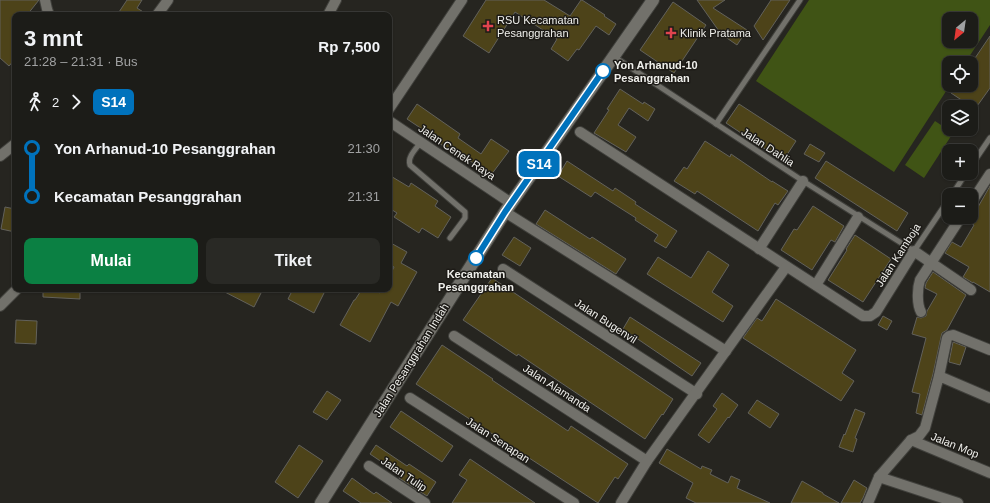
<!DOCTYPE html>
<html lang="id">
<meta charset="utf-8">
<style>
:root{--surface:#1c1c18;--page:#292925;--text:#f1f3f6;--muted:#a0a1a2;--line:#3a3a37;--accent:#0b8043}
body{margin:0;font-family:Arial,sans-serif;background:var(--page);color:var(--text);height:100vh;display:flex;flex-direction:column;font-size:15px;white-space:nowrap}
*{box-sizing:border-box;margin:0}
p{font-size:13px;color:var(--muted)}
.icon{flex:none;width:22px;height:22px;fill:none;stroke:currentColor;stroke-width:2;stroke-linecap:round;stroke-linejoin:round}
.map{position:relative;flex:1;overflow:hidden}
.panel{position:absolute;left:12px;top:12px;width:380px;height:280px;display:flex;flex-direction:column;background:var(--surface);border-radius:8px;box-shadow:0 1px 3px #0004,0 0 0 1px var(--line)}
.panel>*{flex:none}
.badge{padding:0 8px;border-radius:6px;font-size:14px;line-height:26px}
.needle{width:26px;rotate:209deg}
.controls{position:absolute;left:942px;top:12px;display:grid;gap:8px}
.controls a{display:grid;place-items:center;width:36px;height:36px;border-radius:8px;background:var(--surface);box-shadow:0 1px 3px #0004,0 0 0 1px var(--line);font-size:20px}
.map>.badge{position:absolute;translate:-50% -50%;box-shadow:0 0 0 2px #fff}
.legs{display:flex;align-items:center;gap:6px;height:44px;padding:0 12px;font-size:13px}
.legs p{margin-inline-start:auto}
.summary{display:flex;align-items:center;justify-content:space-between;height:68px;padding:0 12px}
h1{font-size:22px;font-weight:700;line-height:30px}
.button{display:flex;gap:8px;margin-top:auto;padding:8px 12px}
.button a{flex:1;height:46px;border-radius:8px;background:var(--accent);color:#fff;font-size:16px;font-weight:700;line-height:46px;text-align:center}
.button a+a{background:var(--page);color:var(--text)}
ul{padding:0 12px;list-style:none}
li{display:flex;align-items:center;gap:14px;height:48px;font-size:15px}
li i{display:grid;place-items:center;width:6px;height:100%;margin:0 5px;background:currentColor}
li i::after{content:'';width:10px;height:10px;margin:-5px;border:3px solid;border-radius:50%;background:var(--surface)}
li p{margin-inline-start:auto}
li:first-child i{background:linear-gradient(#0000 50%,currentColor 0)}
li:last-child i{background:linear-gradient(currentColor 50%,#0000 0)}
.map>svg:first-child{display:block}
.green{fill:#405415;fill-rule:evenodd}
.building{fill:#4d4319;stroke:#62615b}
.lines{fill:none;stroke-linecap:round;stroke-linejoin:round}
.lane-casing{stroke:#40403c;stroke-width:7}
.street-casing{stroke:#40403c;stroke-width:12}
.secondary-casing{stroke:#40403c;stroke-width:14}
.lane{stroke:#72716b;stroke-width:5}
.street{stroke:#72716b;stroke-width:10}
.secondary{stroke:#72716b;stroke-width:12}
.line-1-casing{stroke:#fff;stroke-width:9}
.line-1{stroke:#0072bc;stroke-width:6}
.health-dot{fill:#e0444e;stroke:#1d1b17;stroke-width:1.5}
.stop-1-dot{fill:#fff;stroke:#0072bc;stroke-width:2}
.labels{text-anchor:middle;dominant-baseline:central;stroke-width:3;stroke-linejoin:round;paint-order:stroke}
.poi-label{font-size:11px;fill:#efefeb;stroke:#1d1b17;text-anchor:start}
.stop-label{font-size:11px;font-weight:bold;fill:#efefeb;stroke:#1d1b17;text-anchor:start}
.street-label{font-size:11px;fill:#efefeb;stroke:#1d1b17}
</style>
<div class="map">
<svg width="990" height="503" viewBox="0 0 990 503">
<rect width="100%" height="100%" fill="#262520"/>
<!-- green -->
<g class="green">
<path d="M809,0H990V25L965,63H949V85H950L894,172L756,81ZM949,19H971V41H949Z"/>
<path d="M935,121L953,133L924,178L905,165Z"/>
</g>
<!-- building -->
<g class="building">
<path d="M0,0H39L27,15H15V59L9,66L0,58Z"/>
<path d="M127,0H142L137,8L148,15H117Z"/>
<path d="M486,0H544L570,16L581,0H582L605,15L604,16L616,24L609,35L596,26L579,50L577,49L568,61L551,49L557,39L515,12L489,53L463,36Z"/>
<path d="M697,0H725L713,8L747,30L737,45L721,34Z"/>
<path d="M771,0H790L763,40L754,26Z"/>
<path d="M673,2L706,25L674,73L640,50Z"/>
<path d="M990,36V88L975,109L951,93L957,85H971V64Z"/>
<path d="M620,89L643,104L644,102L655,109L648,121L629,108L618,125L636,137L626,152L594,133L609,110L607,109Z"/>
<path d="M417,104L460,134L458,138L481,154L491,139L509,151L491,175L451,148L449,150L439,143L440,141L407,119Z"/>
<path d="M739,104L796,141L783,161L726,123Z"/>
<path d="M705,141L730,157L731,154L772,182V181L788,191L778,205L775,203L758,231L697,191L695,194L674,181L684,167L687,169Z"/>
<path d="M810,144L825,153L819,162L804,154Z"/>
<path d="M567,161L613,191L615,188L636,202L635,204L677,231L666,248L654,241L658,235L635,220L636,218L595,192L591,197L558,176Z"/>
<path d="M826,161L908,213L897,231L815,178Z"/>
<path d="M389,175L409,187L411,183L438,201L435,206L451,217L438,238L422,228L419,233L394,217L397,213L389,208Z"/>
<path d="M990,186V292L973,282V283L963,277L969,267L945,253L952,242L961,247L974,225L971,223L976,215L974,214Z"/>
<path d="M813,206L844,226L835,242L831,240L812,270L781,250L794,229L797,230Z"/>
<path d="M5,207L15,209V232L1,229Z"/>
<path d="M545,210L590,239L592,237L626,259L616,274L536,224Z"/>
<path d="M855,235L891,259L863,302L828,280L847,250L846,249Z"/>
<path d="M514,237L531,248L520,266L502,255Z"/>
<path d="M389,242L407,252L401,263L417,272L398,306L391,302L370,342L340,325L354,300H355L362,289H374L380,293L382,289H389V277L394,267L389,264Z"/>
<path d="M708,251L729,265L712,292L733,306L723,322L647,274L658,257L691,278Z"/>
<path d="M933,272L966,295L947,330L942,333L941,337L933,374L922,415L916,413L920,394L912,392L926,338L912,334L917,317L921,318L926,316L927,311L937,294L925,288L926,283Z"/>
<path d="M492,278L673,399L663,415L662,414L645,439L518,354L517,356L463,320Z"/>
<path d="M43,289H80V299L43,297Z"/>
<path d="M219,289H263L254,307Z"/>
<path d="M293,289H326L314,313L288,299Z"/>
<path d="M776,299L856,350L842,373L854,381L841,401L743,338L757,318L762,321Z"/>
<path d="M883,316L892,321L887,330L878,325Z"/>
<path d="M630,317L701,363L692,376L623,329Z"/>
<path d="M16,320L37,321L36,344L15,343Z"/>
<path d="M953,342L966,347L960,365L949,362Z"/>
<path d="M442,345L493,379L492,380L568,431L571,426L628,464L618,479L615,477L598,503L416,384Z"/>
<path d="M327,391L341,400L327,420L313,412Z"/>
<path d="M722,393L738,405L729,418L728,417L709,443L698,435L717,409L713,406Z"/>
<path d="M757,400L779,414L770,428L748,413Z"/>
<path d="M855,409L865,413L855,438L857,439L853,452L839,447L844,434L845,435Z"/>
<path d="M401,411L453,446L442,462L390,427Z"/>
<path d="M299,445L323,461L298,498L275,482Z"/>
<path d="M376,445L407,466L409,464L436,482L427,496L399,478L401,475L370,454Z"/>
<path d="M667,449L701,469L702,466L712,470L710,474L728,483L731,476L740,480L737,488L770,503H696L686,498L693,483L659,463Z"/>
<path d="M470,459L535,503H452L467,480L459,475Z"/>
<path d="M352,478L374,494L376,492L392,503H361L343,491Z"/>
<path d="M854,480L867,488L863,498L860,503H841Z"/>
<path d="M802,481L823,493V494L839,503H791Z"/>
</g>
<g class="lines">
<!-- lane casing -->
<g class="lane-casing">
<g id="lane">
<path d="M613,56L803,181L914,251L949,199"/>
<path d="M716,124L800,0"/>
<path d="M421,142C416,149 407,157 410,165L465,212V218L450,238"/>
<path d="M971,166L990,138"/>
<path d="M952,195L966,173"/>
</g>
</g>
<!-- street casing -->
<g class="street-casing">
<g id="street">
<path d="M45,0L47,9L49,15"/>
<path d="M157,15L168,0"/>
<path d="M328,15L336,0"/>
<path d="M389,109L462,0"/>
<path d="M389,121L511,203"/>
<path d="M580,132L863,316H870L876,312L914,251L971,290"/>
<path d="M0,156L15,144"/>
<path d="M971,203L990,174"/>
<path d="M505,212L726,351"/>
<path d="M759,249L803,181"/>
<path d="M503,269L697,394"/>
<path d="M816,285L858,217"/>
<path d="M0,306L17,289"/>
<path d="M921,312C917,305 917,289 920,280L961,217"/>
<path d="M454,336L647,461"/>
<path d="M939,376L947,338L949,336L953,335L990,350"/>
<path d="M410,398L574,503"/>
<path d="M911,440L990,473"/>
<path d="M369,466L425,503"/>
<path d="M621,503L647,461L786,267"/>
<path d="M868,503L879,477"/>
<path d="M958,503L879,477L911,440L919,436L925,428L939,376L990,398"/>
</g>
</g>
<!-- secondary casing -->
<g class="secondary-casing">
<path id="secondary" d="M321,503L505,212L653,0"/>
</g>
<!-- lane -->
<use href="#lane" class="lane"/>
<!-- street -->
<use href="#street" class="street"/>
<!-- secondary -->
<use href="#secondary" class="secondary"/>
</g>
<g class="lines">
<!-- line-1 casing -->
<g class="line-1-casing">
<path id="line-1" d="M476,258L505,212L603,71"/>
</g>
<!-- line-1 -->
<use href="#line-1" class="line-1"/>
</g>
<!-- markers -->
<g class="health-dot">
<path d="M486 20h4v4h4v4h-4v4h-4v-4h-4v-4h4z"/>
<path d="M669 27h4v4h4v4h-4v4h-4v-4h-4v-4h4z"/>
</g>
<g class="stop-1-dot">
<circle cx="603" cy="71" r="7"/>
<circle cx="476" cy="258" r="7"/>
</g>
<g class="labels">
<!-- poi labels -->
<g class="poi-label">
<text x="497" y="20">RSU Kecamatan<tspan x="497" dy="13">Pesanggrahan</tspan></text>
<text x="680" y="33">Klinik Pratama</text>
</g>
<!-- stop labels -->
<g class="stop-label">
<text x="614" y="65">Yon Arhanud-10<tspan x="614" dy="13">Pesanggrahan</tspan></text>
<text x="476" y="274" text-anchor="middle">Kecamatan<tspan x="476" dy="13">Pesanggrahan</tspan></text>
</g>
<!-- street labels -->
<g class="street-label">
<text transform="translate(768 147) rotate(33)">Jalan Dahlia</text>
<text transform="translate(457 152) rotate(34)">Jalan Cenek Raya</text>
<text transform="translate(898 255) rotate(-57)">Jalan Kamboja</text>
<text transform="translate(606 321) rotate(33)">Jalan Bugenvil</text>
<text transform="translate(411 360) rotate(-58)">Jalan Pesanggrahan Indah</text>
<text transform="translate(557 388) rotate(33)">Jalan Alamanda</text>
<text transform="translate(498 440) rotate(33)">Jalan Senapan</text>
<text transform="translate(955 445) rotate(22)">Jalan Mop</text>
<text transform="translate(404 474) rotate(34)">Jalan Tulip</text>
</g>
</g>
</svg>
<div class="controls">
<a><svg class="needle" viewBox="-14 -14 28 28"><path d="M0-13l5 13h-10z" fill="#e53935"/><path d="M0 13l5-13h-10z" fill="#a0a1a2"/></svg></a>
<a><svg class="icon" aria-label="locate" viewBox="0 0 24 24"><circle cx="12" cy="12" r="6"/><path d="M12 2v4M12 18v4M2 12h4M18 12h4"/></svg></a>
<a><svg class="icon" aria-label="layers" viewBox="0 0 24 24"><path d="M12 4l9 5-9 5-9-5zM3 14l9 5 9-5"/></svg></a>
<a>+</a>
<a>−</a>
</div>
<b class="badge" style="left:539px;top:164px;background:#0072bc;color:#fff">S14</b>
<section class="panel">
<div class="summary"><div><h1>3 mnt</h1><p>21:28 – 21:31 · Bus</p></div><b>Rp 7,500</b></div>
<div class="legs"><svg class="icon" aria-label="walk" viewBox="0 0 24 24"><circle cx="13" cy="4" r="2"/><path d="M13 8l-2 6 4 7M11 14l-3 7M7 12l3-4h3l4 4"/></svg>2<svg class="icon" aria-label="forward" viewBox="0 0 24 24"><path d="M9 5l7 7-7 7"/></svg><b class="badge" style="background:#0072bc;color:#fff">S14</b></div>
<ul>
<li><i style="color:#0072bc"></i><b>Yon Arhanud-10 Pesanggrahan</b><p>21:30</p></li>
<li><i style="color:#0072bc"></i><b>Kecamatan Pesanggrahan</b><p>21:31</p></li>
</ul>
<div class="button"><a>Mulai</a><a>Tiket</a></div>
</section>
</div>
